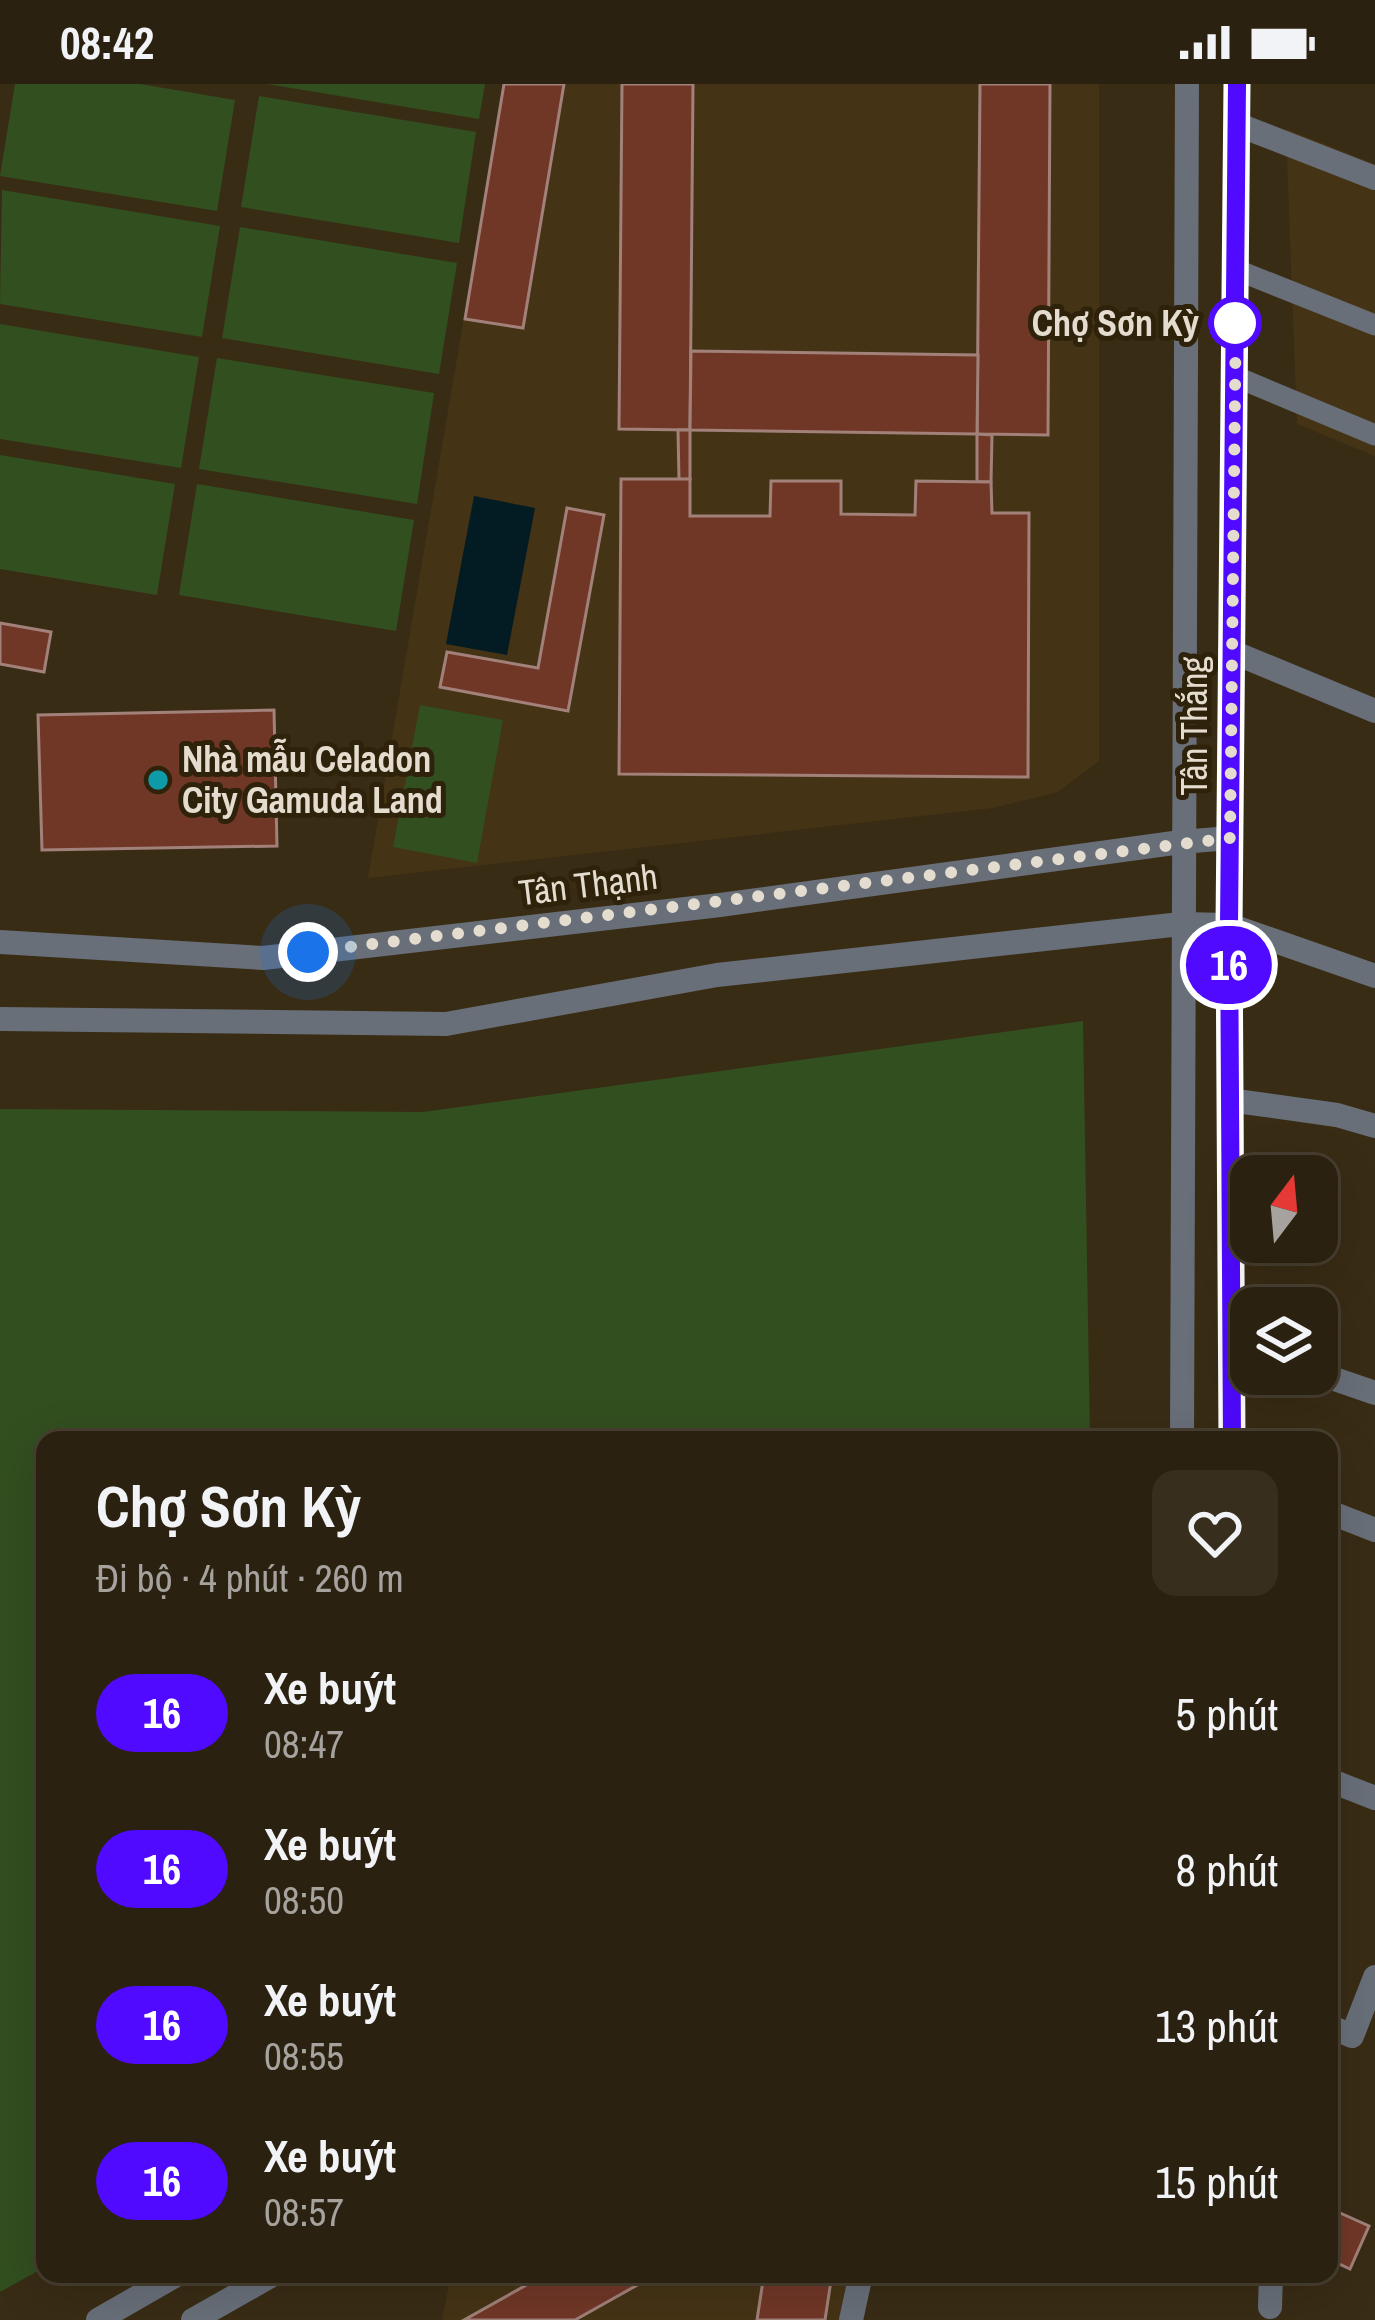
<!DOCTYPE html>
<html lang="vi">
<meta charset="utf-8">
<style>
:root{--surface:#2b2110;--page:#372e1e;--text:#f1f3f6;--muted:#a6a39f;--line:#473e30}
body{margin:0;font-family:"Archivo Narrow",sans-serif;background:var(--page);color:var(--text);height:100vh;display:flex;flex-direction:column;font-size:45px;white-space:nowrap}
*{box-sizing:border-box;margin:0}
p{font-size:39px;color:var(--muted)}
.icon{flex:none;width:66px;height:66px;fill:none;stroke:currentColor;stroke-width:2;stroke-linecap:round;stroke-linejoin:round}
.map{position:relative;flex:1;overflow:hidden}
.sheet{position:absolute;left:36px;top:1347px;width:1302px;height:852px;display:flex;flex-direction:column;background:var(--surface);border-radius:24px;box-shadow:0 12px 48px #0002,0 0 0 3px var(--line)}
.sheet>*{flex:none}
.badge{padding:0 24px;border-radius:39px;font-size:42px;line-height:78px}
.needle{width:78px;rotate:16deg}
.fabs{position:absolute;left:1230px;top:1071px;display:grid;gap:24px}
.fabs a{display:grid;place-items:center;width:108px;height:108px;border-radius:24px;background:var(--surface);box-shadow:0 12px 48px #0002,0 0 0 3px var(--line);font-size:60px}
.you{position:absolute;width:60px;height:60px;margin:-30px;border:9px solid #fff;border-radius:50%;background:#1a73e8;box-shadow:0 0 0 18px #1a73e833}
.map>.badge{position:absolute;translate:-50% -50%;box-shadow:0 0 0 6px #fff}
.round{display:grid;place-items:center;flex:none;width:126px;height:126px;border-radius:24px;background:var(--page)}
.head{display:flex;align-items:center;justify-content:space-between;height:204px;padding:0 60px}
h1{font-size:57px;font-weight:800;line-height:90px}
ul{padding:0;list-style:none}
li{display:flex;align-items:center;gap:36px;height:156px;padding:0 60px}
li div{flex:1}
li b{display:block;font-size:45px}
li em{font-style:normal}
li .badge{min-width:132px;font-weight:700;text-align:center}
.status{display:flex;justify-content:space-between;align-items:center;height:84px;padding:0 60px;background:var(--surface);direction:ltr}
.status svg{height:33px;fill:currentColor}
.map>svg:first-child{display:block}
.built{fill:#453315}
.green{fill:#324f20}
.water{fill:#031c23}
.building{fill:#703727;stroke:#a18179;stroke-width:3}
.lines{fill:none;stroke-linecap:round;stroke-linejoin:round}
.service{stroke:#686f79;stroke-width:21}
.minor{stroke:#686f79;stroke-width:24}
.tertiary{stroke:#686f79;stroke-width:24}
.line-casing{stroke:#fff;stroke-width:27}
.line{stroke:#4f0aff;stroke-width:18}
.walk{stroke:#e4dcce;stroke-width:12;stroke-dasharray:0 21.6}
.stop-dot{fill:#fff;stroke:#4f0aff;stroke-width:6}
.culture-dot{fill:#0f9aa8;stroke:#2f220a;stroke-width:4.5}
.labels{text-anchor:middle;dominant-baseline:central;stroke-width:10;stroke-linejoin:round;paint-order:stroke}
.stop-label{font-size:36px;font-weight:bold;fill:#e4dcce;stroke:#2f220a;text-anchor:end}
.street-label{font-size:36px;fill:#e4dcce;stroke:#2f220a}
.poi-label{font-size:36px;font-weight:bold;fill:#e4dcce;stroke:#2f220a;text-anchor:start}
</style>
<div class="status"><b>08:42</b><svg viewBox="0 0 49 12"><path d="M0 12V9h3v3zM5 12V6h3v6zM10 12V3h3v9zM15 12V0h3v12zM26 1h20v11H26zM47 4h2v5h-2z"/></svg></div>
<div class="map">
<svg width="1375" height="2236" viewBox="0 0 1375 2236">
<rect width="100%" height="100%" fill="#392c15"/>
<!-- built -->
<g class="built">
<path d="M504,0H1099V677L1058,708L993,724L368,794Z"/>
<path d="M1286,45L1375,80V372L1297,340Z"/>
<path d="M451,2190H850L842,2236H442Z"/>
</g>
<!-- green -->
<g class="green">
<path d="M15,0H140L235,16L217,127L0,92Z"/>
<path d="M267,0H485L479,35Z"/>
<path d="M259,12L476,48L459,159L241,123Z"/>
<path d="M2,106L220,142L202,253L0,220Z"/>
<path d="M240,143L457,179L439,290L222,254Z"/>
<path d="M0,240L199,273L181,384L0,355Z"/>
<path d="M217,274L434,309L417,420L199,385Z"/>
<path d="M0,371L175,400L157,511L0,485Z"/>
<path d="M197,400L414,436L396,547L179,511Z"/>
<path d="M420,621L503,636L477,779L393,763Z"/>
<path d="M1083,937L1090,1356H45V2183L0,2208V1025L423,1028Z"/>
</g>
<!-- water -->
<path class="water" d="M474,412L535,424L507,571L446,560Z"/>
<!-- building -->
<g class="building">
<path d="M504,0H564L523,244L465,235Z"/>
<path d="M622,0H693L690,346L619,345Z"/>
<path d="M980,0H1050L1048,351L977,350Z"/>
<path d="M691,267L978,271L977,350L690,346Z"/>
<path d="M678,346H690V395L679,396Z"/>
<path d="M977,350L992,351L991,398H977Z"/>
<path d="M621,395H690V432H770L771,397H841V430L915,431L916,397L991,398L992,429H1029L1028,693L619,690Z"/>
<path d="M567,424L604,431L568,627L440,603L447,568L538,584Z"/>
<path d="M0,539L51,548L44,588L0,580Z"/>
<path d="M274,626L277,762L42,766L38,631Z"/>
<path d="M1329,2124L1369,2142L1350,2185L1329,2175Z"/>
<path d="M546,2190H657L575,2236H464Z"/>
<path d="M764,2190H832L825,2236H757Z"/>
</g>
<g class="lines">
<!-- service -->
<g class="service">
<path d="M1237,186L1375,241"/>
<path d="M1234,292L1375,351"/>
</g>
<!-- minor -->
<g class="minor">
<path d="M1236,40L1375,94"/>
<path d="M1230,567L1375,627"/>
<path d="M1229,841L1375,892"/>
<path d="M0,858L263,874L720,821L1181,758"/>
<path d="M0,935L446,940L717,891L1181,840"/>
<path d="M1229,1016L1337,1031L1375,1042"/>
<path d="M1317,1289L1375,1309"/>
<path d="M1329,1428L1375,1446"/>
<path d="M1329,1696L1375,1714"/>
<path d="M1329,1942L1352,1952L1375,1893"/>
<path d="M1270,2223L1271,2190"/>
<path d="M851,2236L861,2190"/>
</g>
<!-- tertiary -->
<g class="tertiary">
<path d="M1181,758L1230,754"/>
<path d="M1181,840L1229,841"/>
<path d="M1182,1356L1187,0"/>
<path d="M1232,1356L1229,841L1237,0"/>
<path d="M98,2236L178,2190"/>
<path d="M193,2236L274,2190"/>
</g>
</g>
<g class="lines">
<!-- line casing -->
<g class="line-casing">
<path id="line" d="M1232,1356L1229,842L1237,0"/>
</g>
<!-- line -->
<use href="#line" class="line"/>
<!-- walk -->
<path class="walk" d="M308,868L1230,754L1236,221L1235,239"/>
</g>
<!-- markers -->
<circle class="stop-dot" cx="1235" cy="239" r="24"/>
<circle class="culture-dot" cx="158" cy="696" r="12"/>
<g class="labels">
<!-- stop labels -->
<g class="stop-label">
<text x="1199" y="239">Chợ Sơn Kỳ</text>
</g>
<!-- street labels -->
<g class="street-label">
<text transform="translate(1194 642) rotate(-90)">Tân Thắng</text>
<text transform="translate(588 800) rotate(-7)">Tân Thạnh</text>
</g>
<!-- poi labels -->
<g class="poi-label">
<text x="182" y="675">Nhà mẫu Celadon<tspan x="182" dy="41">City Gamuda Land</tspan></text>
</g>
</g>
</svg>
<div class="fabs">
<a><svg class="needle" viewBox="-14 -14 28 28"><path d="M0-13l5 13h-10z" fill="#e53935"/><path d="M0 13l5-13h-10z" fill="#a6a39f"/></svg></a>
<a><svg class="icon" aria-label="layers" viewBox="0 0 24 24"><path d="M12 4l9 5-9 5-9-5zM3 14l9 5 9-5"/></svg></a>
</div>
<div class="you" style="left:308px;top:868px"></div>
<b class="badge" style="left:1229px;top:881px;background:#4f0aff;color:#fff">16</b>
<section class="sheet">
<div class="head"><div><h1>Chợ Sơn Kỳ</h1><p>Đi bộ · 4 phút · 260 m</p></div><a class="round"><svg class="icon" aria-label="heart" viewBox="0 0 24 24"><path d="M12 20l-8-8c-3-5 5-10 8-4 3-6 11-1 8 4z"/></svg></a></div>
<ul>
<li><span class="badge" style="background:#4f0aff;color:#fff">16</span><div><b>Xe buýt</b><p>08:47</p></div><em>5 phút</em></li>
<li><span class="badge" style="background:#4f0aff;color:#fff">16</span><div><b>Xe buýt</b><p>08:50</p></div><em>8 phút</em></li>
<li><span class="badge" style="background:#4f0aff;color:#fff">16</span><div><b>Xe buýt</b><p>08:55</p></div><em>13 phút</em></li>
<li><span class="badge" style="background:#4f0aff;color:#fff">16</span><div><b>Xe buýt</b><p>08:57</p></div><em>15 phút</em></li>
</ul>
</section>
</div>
